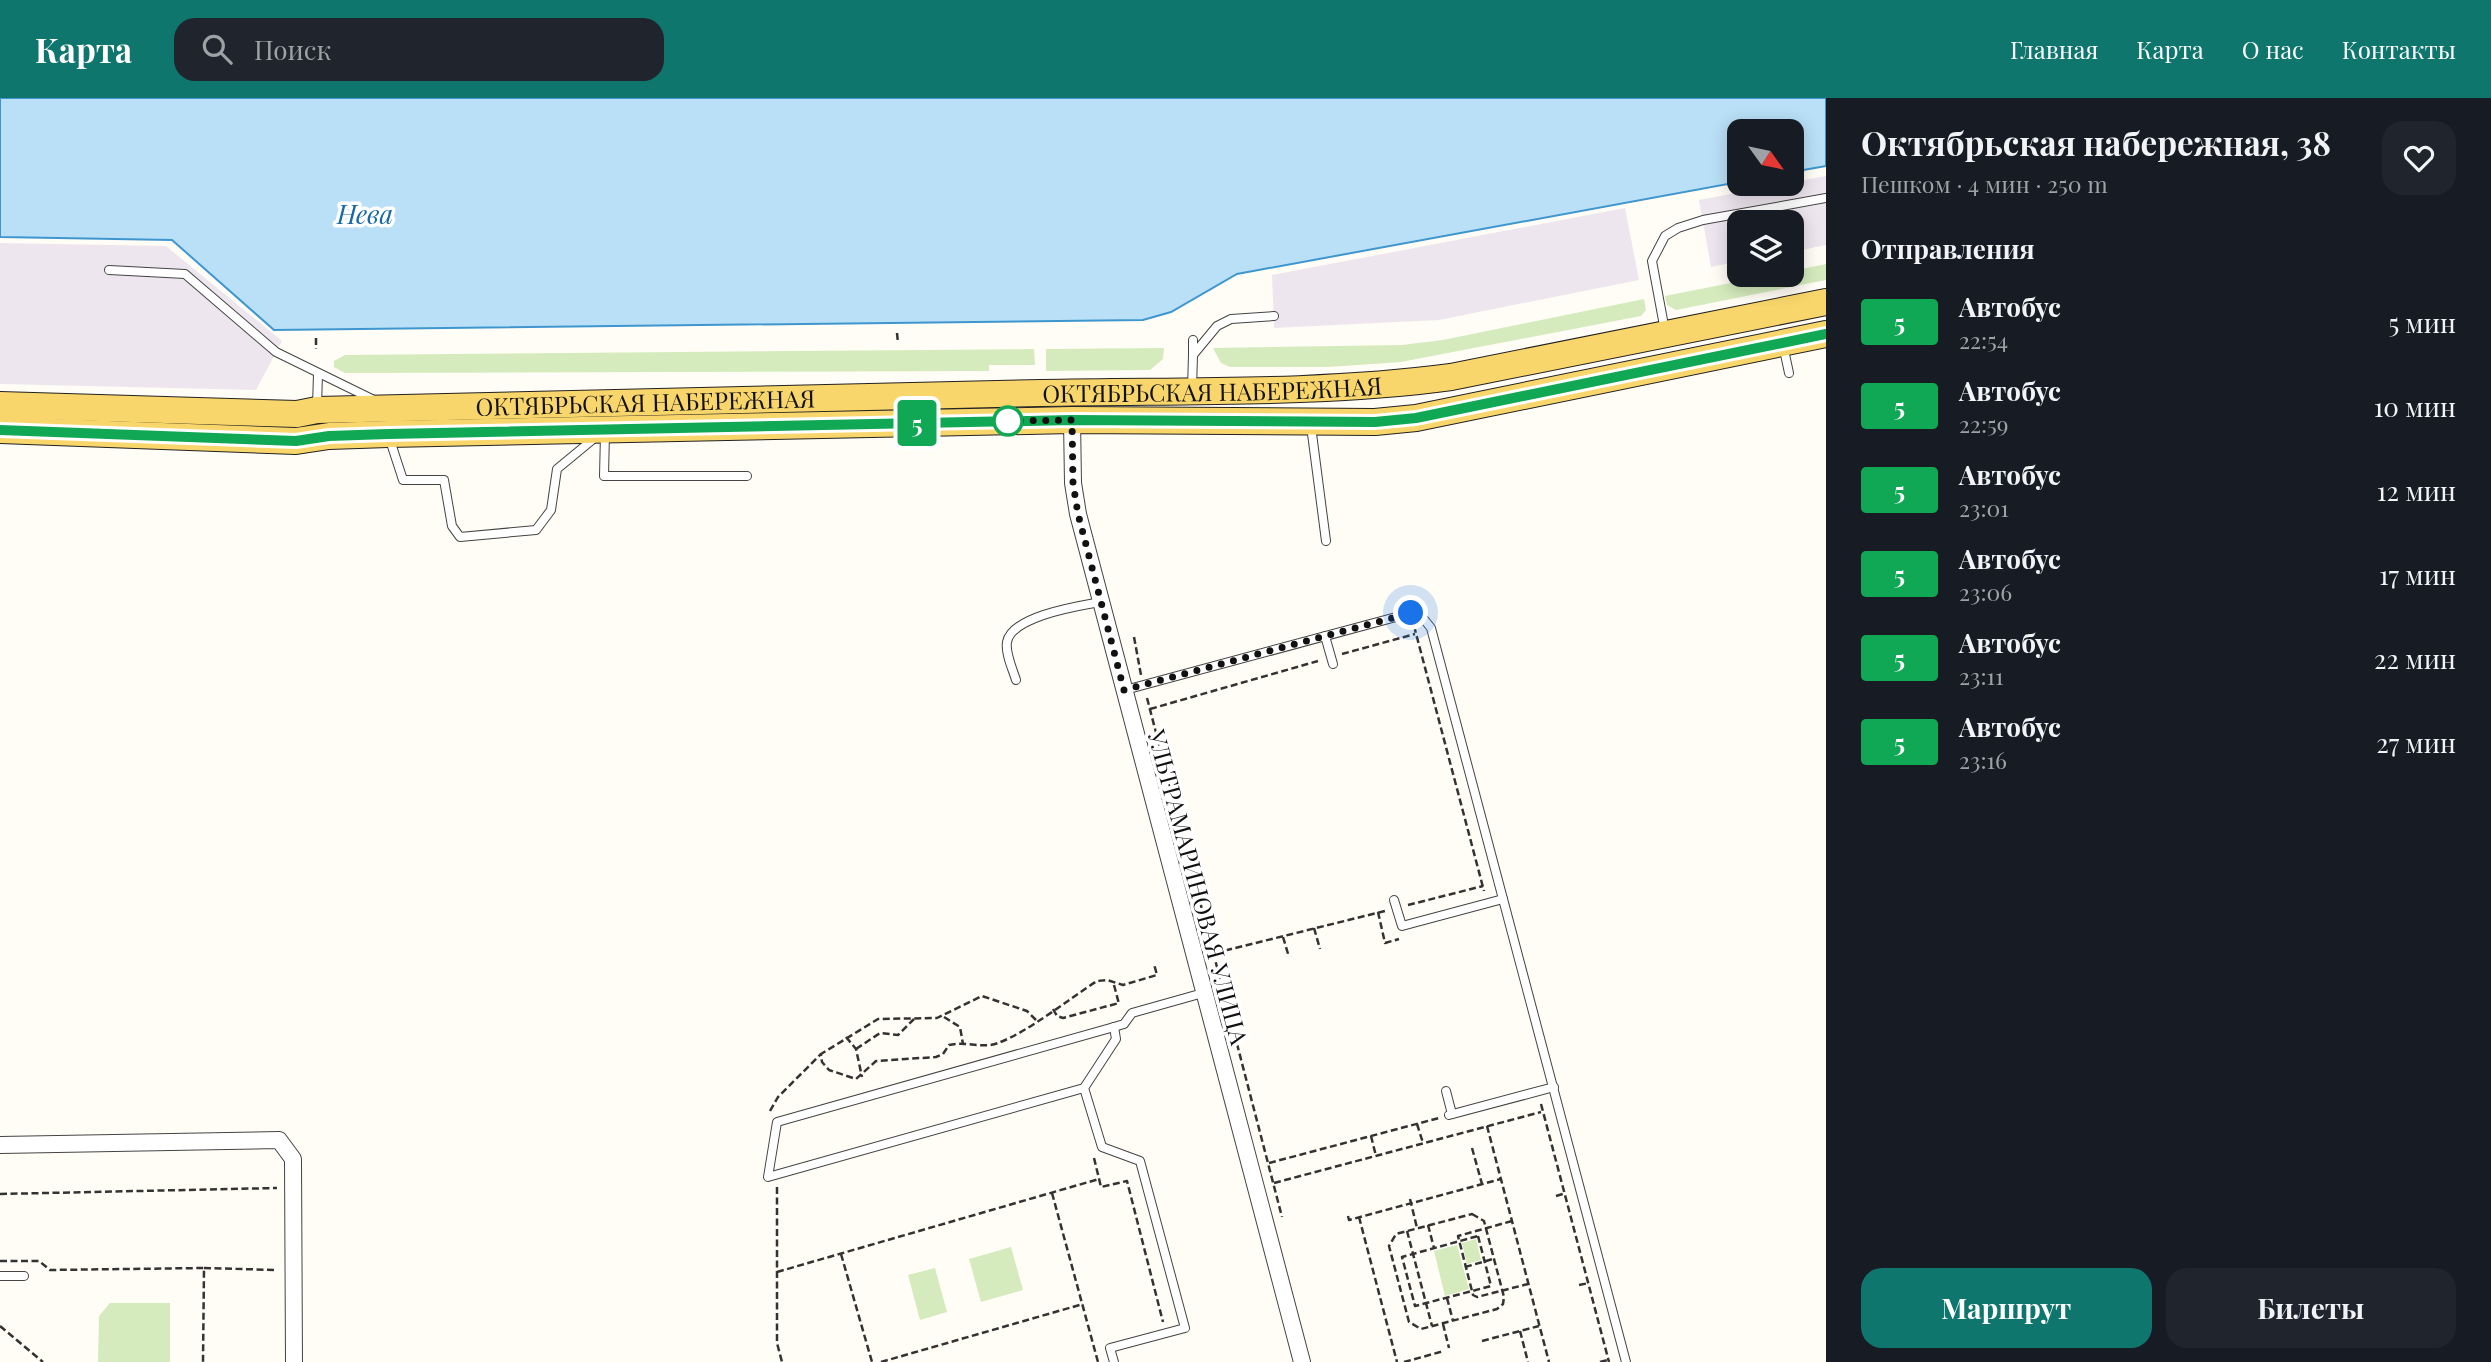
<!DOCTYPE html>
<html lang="ru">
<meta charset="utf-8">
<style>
:root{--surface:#171b24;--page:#20242c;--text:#f1f3f6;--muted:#9ea1a6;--accent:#0f766e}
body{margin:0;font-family:"Playfair Display",serif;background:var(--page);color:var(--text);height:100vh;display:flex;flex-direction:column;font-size:26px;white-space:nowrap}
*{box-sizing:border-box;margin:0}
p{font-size:23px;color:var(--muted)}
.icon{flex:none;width:38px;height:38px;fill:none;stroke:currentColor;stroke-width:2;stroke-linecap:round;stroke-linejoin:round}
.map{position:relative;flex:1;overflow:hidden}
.drawer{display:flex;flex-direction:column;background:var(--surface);width:665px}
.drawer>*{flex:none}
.badge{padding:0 14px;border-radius:5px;font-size:24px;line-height:46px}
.needle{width:46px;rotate:123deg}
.fabs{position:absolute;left:1727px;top:21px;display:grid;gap:14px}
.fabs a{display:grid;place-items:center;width:77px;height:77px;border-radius:14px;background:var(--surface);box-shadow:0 4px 18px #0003;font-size:35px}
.you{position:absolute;width:35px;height:35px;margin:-18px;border:5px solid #fff;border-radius:50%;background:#1a73e8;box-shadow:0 0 0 10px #1a73e833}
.map>.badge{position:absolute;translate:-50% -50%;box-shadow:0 0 0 4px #fff}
h2{padding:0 35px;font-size:26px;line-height:63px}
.round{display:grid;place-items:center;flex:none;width:74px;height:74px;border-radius:21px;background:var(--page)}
.overview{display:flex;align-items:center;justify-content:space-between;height:119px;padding:0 35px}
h1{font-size:33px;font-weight:700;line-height:52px}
.button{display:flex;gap:14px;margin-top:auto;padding:14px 35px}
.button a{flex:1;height:80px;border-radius:21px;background:var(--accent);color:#fff;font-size:28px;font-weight:700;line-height:80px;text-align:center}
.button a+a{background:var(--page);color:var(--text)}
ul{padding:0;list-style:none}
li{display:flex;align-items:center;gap:21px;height:84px;padding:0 35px}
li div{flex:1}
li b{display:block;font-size:26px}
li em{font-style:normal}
li .badge{min-width:77px;font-weight:700;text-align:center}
header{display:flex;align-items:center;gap:42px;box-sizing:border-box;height:98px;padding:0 35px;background:var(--accent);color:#fff}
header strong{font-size:33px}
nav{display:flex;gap:38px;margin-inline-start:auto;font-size:24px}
.search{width:490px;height:63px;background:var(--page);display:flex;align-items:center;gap:18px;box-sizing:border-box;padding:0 24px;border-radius:21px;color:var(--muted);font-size:26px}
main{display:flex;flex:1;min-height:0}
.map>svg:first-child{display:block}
.industrial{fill:#eee6ef}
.green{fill:#d5ebbd}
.water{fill:#b9e0f7;stroke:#3f96cf;stroke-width:2}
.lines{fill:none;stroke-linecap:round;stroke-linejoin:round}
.service-casing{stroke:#444;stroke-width:10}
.minor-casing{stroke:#444;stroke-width:18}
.primary-casing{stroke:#222;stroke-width:28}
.path{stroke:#333;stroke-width:2.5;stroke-dasharray:7 3.5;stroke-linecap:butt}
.service{stroke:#fff;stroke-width:8}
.minor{stroke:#fff;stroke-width:16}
.primary{stroke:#f9d66b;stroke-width:26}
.line-casing{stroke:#fff;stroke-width:16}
.line{stroke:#10a855;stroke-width:10}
.walk{stroke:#111;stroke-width:7;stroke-dasharray:0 12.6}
.stop-dot{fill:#fff;stroke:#10a855;stroke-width:3.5}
.labels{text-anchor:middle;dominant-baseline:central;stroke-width:7;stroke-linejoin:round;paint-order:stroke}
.street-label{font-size:24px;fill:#111;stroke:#fff}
.water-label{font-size:26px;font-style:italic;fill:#1768a6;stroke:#fff}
</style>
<header>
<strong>Карта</strong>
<div class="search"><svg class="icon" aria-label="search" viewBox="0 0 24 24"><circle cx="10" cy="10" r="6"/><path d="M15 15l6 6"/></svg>Поиск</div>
<nav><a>Главная</a><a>Карта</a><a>О нас</a><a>Контакты</a></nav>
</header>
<main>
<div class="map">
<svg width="1826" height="1264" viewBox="0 0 1826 1264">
<rect width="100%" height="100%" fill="#fffdf5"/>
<!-- industrial -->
<g class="industrial">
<path d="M1826,78V147L1792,154V124H1740L1739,163L1711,169L1699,102Z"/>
<path d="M1625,110L1639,182L1439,222L1274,230L1272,177Z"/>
<path d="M0,145L166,148L282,243L256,292L0,286Z"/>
</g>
<!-- green -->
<g class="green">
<path d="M1826,166V182L1676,212L1667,207L1665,198L1771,177H1792V173Z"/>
<path d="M1644,201L1646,212L1641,218L1401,264L1329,269H1230L1221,265L1213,250L1402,247L1443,242Z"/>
<path d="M1164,250L1163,261L1150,272L1046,273V251Z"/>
<path d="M1034,251L1035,267H989V273L345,275L334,269V263L345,257Z"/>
<path d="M1476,1141L1481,1162L1467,1166L1462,1145Z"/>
<path d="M1457,1147L1469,1191L1445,1198L1434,1153Z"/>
<path d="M1011,1149L1023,1192L981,1204L969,1161Z"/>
<path d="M935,1170L947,1214L920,1222L908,1177Z"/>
<path d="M110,1205H170V1264H98L99,1218Z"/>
</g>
<!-- water -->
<path class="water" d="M0,0H1826V68L1792,74V33H1740L1739,84L1237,176L1171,214L1143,222L274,232L172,142L0,139Z"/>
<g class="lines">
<!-- service casing -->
<g class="service-casing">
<g id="service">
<path d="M109,172L185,176L276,254L374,302"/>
<path d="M1665,233L1652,163L1665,138L1678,130L1703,122L1826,100"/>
<path d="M1783,247L1789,275"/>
<path d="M1193,257V242"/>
<path d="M1192,291L1193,257L1217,228L1231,221L1274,218"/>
<path d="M317,308L318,276"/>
<path d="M1311,328L1326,443"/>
<path d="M605,335L604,378H747"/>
<path d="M389,339L403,382H444L452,428L460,439L536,432L551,412L557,371L597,338"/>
<path d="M1325,538L1333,566"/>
<path d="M1016,582C1013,572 1005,555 1007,544C1012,518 1078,508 1100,504"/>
<path d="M1125,592L1411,515L1423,520L1431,530L1626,1264"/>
<path d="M1394,802L1402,828L1503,801"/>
<path d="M1084,990L768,1079L777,1024L1114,929L1124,926L1132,915L1203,895"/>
<path d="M1446,993L1452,1016"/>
<path d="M1449,1017L1554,989"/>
<path d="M0,1178H24"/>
<path d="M1114,1264L1110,1250L1185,1230L1140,1063L1102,1049L1084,990L1116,941L1114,929"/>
</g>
</g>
<!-- minor casing -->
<g class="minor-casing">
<g id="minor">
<path d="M1072,322L1073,385L1078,416L1302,1264"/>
<path d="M0,1047L279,1042L293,1061L294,1264"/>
</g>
</g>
<!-- primary casing -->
<g class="primary-casing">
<g id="primary">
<path id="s1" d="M0,307L297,316L317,312C558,306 799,299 1041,295C1177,292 1315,297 1451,279L1826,204"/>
<path d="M0,332L296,343L329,338L388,336L1072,322L1375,324L1416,320L1826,236"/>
</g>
</g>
<!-- path -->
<g class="path">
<path d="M897,235L898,245"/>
<path d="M316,240V251"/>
<path d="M1414,528L1484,793"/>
<path d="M1134,539L1141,577"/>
<path d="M1342,556L1415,536"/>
<path d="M1147,600L1282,1119"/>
<path d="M1150,611L1318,563"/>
<path d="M1408,807L1483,788"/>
<path d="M1378,814L1385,845L1399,841"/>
<path d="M1314,830L1320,851"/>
<path d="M1283,839L1289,859"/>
<path d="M1215,855L1385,813"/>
<path d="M1114,887L1119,906"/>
<path d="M1053,911L1057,918L1063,920L1119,905"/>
<path d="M944,919L960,929L963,946"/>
<path d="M1036,922L1027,913L982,898L937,920L878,921L821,956L822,964L829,972L856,981L876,963L936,959L943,956L949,947C965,943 983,951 998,945C1028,934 1069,901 1097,883L1107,882L1123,887L1157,877L1154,866"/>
<path d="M846,939L856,951L862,979"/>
<path d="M856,951L880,935L898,937L914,921"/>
<path d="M1541,1006L1609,1264"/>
<path d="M770,1013L778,999L821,956"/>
<path d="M1417,1026L1423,1045"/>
<path d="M1487,1028L1549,1264"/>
<path d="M1371,1038L1376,1058"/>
<path d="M1472,1050L1482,1086"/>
<path d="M1094,1060L1101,1089L1127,1083L1163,1224"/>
<path d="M1269,1065L1439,1020"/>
<path d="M1274,1085L1541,1014"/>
<path d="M777,1089V1245L782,1264"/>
<path d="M1052,1095L1098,1264"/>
<path d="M0,1096L277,1090"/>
<path d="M1556,1098L1566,1095"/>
<path d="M1410,1101L1417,1130"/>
<path d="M1472,1116L1484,1123L1504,1199L1503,1206L1497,1211L1421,1231L1409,1224L1389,1148L1396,1136Z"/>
<path d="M1348,1118L1349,1122L1501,1081"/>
<path d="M1359,1119L1397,1264"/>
<path d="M1512,1123L1458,1138L1473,1197L1477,1199L1528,1186"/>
<path d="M1428,1127L1434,1150"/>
<path d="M1407,1133L1432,1228"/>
<path d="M1478,1138L1491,1188L1415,1208L1402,1159Z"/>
<path d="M841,1156L872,1264"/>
<path d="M0,1163H39L50,1172L204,1170L203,1264"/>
<path d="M1465,1169L1493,1161"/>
<path d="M204,1170L276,1172"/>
<path d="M777,1174L1099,1081"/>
<path d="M1579,1187L1589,1185"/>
<path d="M1447,1200L1453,1223"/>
<path d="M1443,1226L1449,1250"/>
<path d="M0,1228L43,1264"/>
<path d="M1520,1233L1528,1264"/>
<path d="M1482,1243L1539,1228"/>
<path d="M881,1264L1083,1206"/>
<path d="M1404,1264L1444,1253"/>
<path d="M1600,1264L1608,1262"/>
</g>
<!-- service -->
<use href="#service" class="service"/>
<!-- minor -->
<use href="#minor" class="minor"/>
<!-- primary -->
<use href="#primary" class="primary"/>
</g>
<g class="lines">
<!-- line casing -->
<g class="line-casing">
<path id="line" d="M0,332L296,343L329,338L388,336L1072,322L1375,324L1416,320L1826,236"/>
</g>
<!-- line -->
<use href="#line" class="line"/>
<!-- walk -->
<path class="walk" d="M1008,323L1072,322L1073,385L1078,416L1124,592L1411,515"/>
</g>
<!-- markers -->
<circle class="stop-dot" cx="1008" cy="323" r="14"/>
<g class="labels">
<!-- street labels -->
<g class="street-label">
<text stroke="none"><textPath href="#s1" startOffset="1213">ОКТЯБРЬСКАЯ НАБЕРЕЖНАЯ</textPath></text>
<text stroke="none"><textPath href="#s1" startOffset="646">ОКТЯБРЬСКАЯ НАБЕРЕЖНАЯ</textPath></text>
<text transform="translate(1199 789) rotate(75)">УЛЬТРАМАРИНОВАЯ УЛИЦА</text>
</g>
<!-- water labels -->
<g class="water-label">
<text x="365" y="115">Нева</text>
</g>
</g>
</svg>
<div class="fabs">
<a><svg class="needle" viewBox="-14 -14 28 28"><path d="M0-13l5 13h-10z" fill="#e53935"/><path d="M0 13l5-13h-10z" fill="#9ea1a6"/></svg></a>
<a><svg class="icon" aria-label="layers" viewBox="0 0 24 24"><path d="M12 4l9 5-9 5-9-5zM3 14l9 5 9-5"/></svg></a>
</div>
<div class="you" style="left:1411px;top:515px"></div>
<b class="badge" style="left:917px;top:325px;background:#10a855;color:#fff">5</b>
</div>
<section class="drawer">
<div class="overview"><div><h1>Октябрьская набережная, 38</h1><p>Пешком · 4 мин · 250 m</p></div><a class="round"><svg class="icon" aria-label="heart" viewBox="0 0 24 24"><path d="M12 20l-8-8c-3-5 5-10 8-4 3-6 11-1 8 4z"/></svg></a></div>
<h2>Отправления</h2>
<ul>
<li><span class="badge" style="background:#10a855;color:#fff">5</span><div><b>Автобус</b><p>22:54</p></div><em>5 мин</em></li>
<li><span class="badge" style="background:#10a855;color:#fff">5</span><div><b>Автобус</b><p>22:59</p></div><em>10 мин</em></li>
<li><span class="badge" style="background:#10a855;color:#fff">5</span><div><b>Автобус</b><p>23:01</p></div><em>12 мин</em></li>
<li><span class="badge" style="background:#10a855;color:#fff">5</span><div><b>Автобус</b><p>23:06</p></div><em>17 мин</em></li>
<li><span class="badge" style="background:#10a855;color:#fff">5</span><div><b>Автобус</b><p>23:11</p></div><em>22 мин</em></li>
<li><span class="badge" style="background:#10a855;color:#fff">5</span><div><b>Автобус</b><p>23:16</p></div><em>27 мин</em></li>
</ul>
<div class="button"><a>Маршрут</a><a>Билеты</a></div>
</section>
</main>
